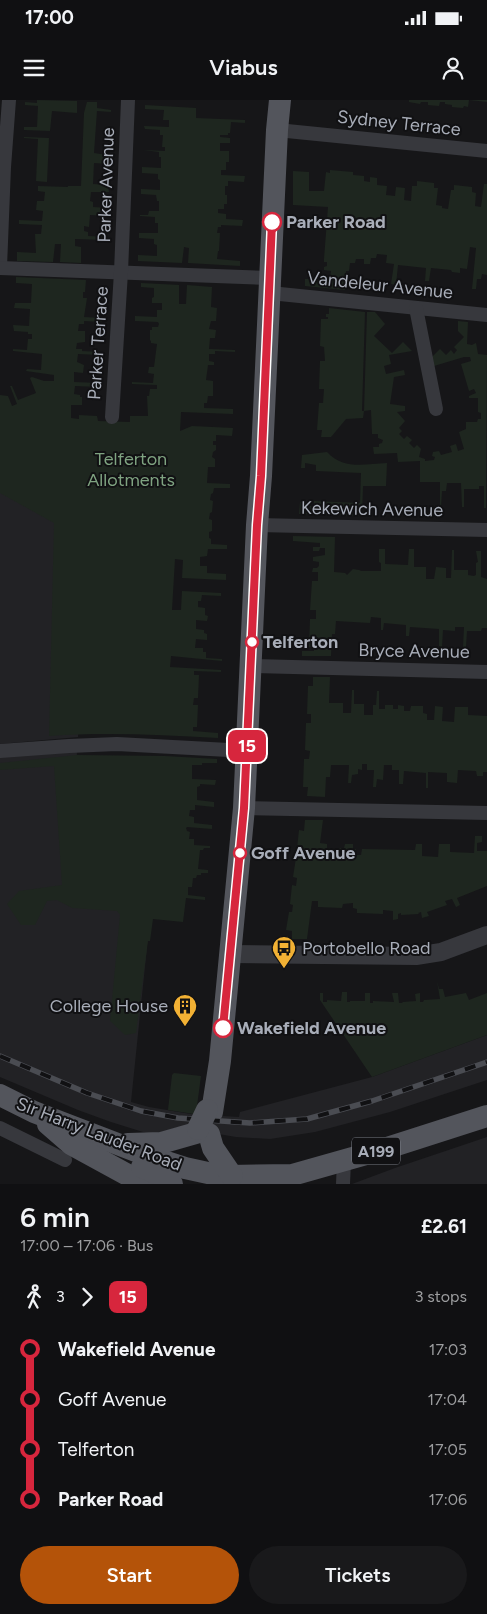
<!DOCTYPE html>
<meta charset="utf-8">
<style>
:root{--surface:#101012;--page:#19191b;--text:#f1f3f6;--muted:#9c9d9f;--accent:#b45309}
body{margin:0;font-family:Figtree,sans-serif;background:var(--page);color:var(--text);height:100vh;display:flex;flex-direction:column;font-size:19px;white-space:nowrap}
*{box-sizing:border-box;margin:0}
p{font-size:16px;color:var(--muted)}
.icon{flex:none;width:28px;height:28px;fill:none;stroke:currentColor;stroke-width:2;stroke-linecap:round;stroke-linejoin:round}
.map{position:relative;height:1084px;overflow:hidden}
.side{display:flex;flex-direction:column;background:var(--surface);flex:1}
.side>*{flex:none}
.badge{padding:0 10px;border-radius:8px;font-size:18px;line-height:32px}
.map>.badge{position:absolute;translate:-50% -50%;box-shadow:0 0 0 2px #fff}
.legs{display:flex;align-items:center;gap:8px;height:55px;padding:0 20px;font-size:16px}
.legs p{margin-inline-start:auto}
.overview{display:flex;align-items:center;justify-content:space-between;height:85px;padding:0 20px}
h1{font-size:28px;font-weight:600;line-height:38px}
.action{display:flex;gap:10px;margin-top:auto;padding:10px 20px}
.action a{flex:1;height:58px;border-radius:30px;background:var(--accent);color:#fff;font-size:20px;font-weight:600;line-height:58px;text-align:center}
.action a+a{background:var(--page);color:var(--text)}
ul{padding:0 20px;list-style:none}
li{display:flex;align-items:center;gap:18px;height:50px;font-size:19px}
li i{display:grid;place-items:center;width:8px;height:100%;margin:0 6px;background:currentColor}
li i::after{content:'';width:12px;height:12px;margin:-6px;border:4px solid;border-radius:50%;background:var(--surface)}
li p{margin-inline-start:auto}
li:first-child i{background:linear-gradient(#0000 50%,currentColor 0)}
li:last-child i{background:linear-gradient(currentColor 50%,#0000 0)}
.status{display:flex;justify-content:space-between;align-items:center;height:35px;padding:0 25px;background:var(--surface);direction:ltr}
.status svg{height:14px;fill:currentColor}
header{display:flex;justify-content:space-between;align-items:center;height:65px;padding:0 20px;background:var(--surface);font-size:22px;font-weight:600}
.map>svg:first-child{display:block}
.built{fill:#222225}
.green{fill:#1e261f}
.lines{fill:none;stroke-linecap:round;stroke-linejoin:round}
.minor{stroke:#37383d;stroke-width:14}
.tertiary{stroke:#37383d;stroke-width:18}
.primary{stroke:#53555c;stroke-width:22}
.rail-casing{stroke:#4a4c52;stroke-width:5.5}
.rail{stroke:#111113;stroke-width:4;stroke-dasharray:11;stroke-linecap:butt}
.primary-bridge{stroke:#53555c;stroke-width:22}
.line-1-casing{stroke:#fff;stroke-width:11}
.line-1{stroke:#d7263d;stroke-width:8}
.stop-1-dot{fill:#fff;stroke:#d7263d;stroke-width:2.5}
.labels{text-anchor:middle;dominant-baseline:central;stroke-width:4;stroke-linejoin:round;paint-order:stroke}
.shield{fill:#111113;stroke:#7b7e86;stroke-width:1}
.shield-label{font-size:16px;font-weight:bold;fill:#a8adb8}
.street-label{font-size:18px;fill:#a8adb8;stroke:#111113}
.stop-label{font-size:18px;font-weight:bold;fill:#a8adb8;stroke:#111113;text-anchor:start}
.park-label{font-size:18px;fill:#7fa381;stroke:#111113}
.poi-label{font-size:18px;fill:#a8adb8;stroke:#111113;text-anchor:start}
</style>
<div class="status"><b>17:00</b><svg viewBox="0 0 49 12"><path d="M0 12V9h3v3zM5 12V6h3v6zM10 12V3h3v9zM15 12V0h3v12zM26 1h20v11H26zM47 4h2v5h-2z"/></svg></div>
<header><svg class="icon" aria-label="menu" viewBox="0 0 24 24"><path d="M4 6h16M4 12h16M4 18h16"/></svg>Viabus<svg class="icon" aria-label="person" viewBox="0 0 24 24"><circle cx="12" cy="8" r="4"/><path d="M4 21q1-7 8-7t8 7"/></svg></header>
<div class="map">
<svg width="487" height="1084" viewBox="0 0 487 1084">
<rect width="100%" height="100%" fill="#161618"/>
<!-- built -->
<g class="built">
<path d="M0,319L86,379L78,637L0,644Z"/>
<path d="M77,650L74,794L152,798L131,1002L149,1007L191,1014L239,1017L240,1012L372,977L487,935V980L390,1012L315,1032L270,1039L236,1037L178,1027L154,1034L143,1032L111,1022L78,1010L0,977V657Z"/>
<path d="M487,1037V1084H352L395,1068Z"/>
</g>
<!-- green -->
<g class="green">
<path d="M37,0L77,1V13L52,11L50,31L24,30V27H37L38,6L25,5V2L37,3Z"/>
<path d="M406,0H487V2L469,0L468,7L464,6L463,8L452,7V5L445,4V2H440L439,6L428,5V2H421L420,4L409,2V0Z"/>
<path d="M87,2H97V8L111,10V12L97,11L94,53L107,55L109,64L94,63L93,84L108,85L109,92H91L90,101L93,102V107L108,108V116L90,115L89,127L84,126V131L88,132V136L107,137V140L75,139V146L81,147V163L60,162L61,144H55L53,162L17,161V152L36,153L35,134H41L42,125L19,124V120L42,121L43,111L36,110L37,101H44L45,92L38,91V86L68,87V86H81L84,13Z"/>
<path d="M145,5L196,8V18L245,20V23L231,22L230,33H228V35H220V37L230,38V43H220V51H229V62H226V70H221V75L245,76L244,82L228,81V86H225V95H227V104H224V109H218V113L226,114V119L243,120L242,126L221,125V127H218L217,133H220L219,151H218L217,159L240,161V166L188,163L189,148L184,147L182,163L138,161V155L157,156V145L154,144V139L139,138V133H158V123H155V117L140,116V115H148L149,111H159V101H157L156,95L141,94V89L160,90V80L158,79V74L142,73V67L161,68V57H159V52L143,50L165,51V47H162L163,35H160V30L145,29L144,26L169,27V20H163L164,10L145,9Z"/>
<path d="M24,37L49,38L47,82L36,81L38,39L24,38Z"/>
<path d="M330,70L353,72V75L364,76V81L370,82V77L377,78V85L387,86L386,95L395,96L396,87L405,88L404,100L411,101L412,86H417V81L434,83V88H438L436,105L442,106V108L448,109L451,90H454V85L472,87V92L476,93L475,106L481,107L484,84H487V175L482,174L481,179H477L476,189H472L476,148L470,147L467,169L460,168V173L452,172L451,170L431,168L429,181H425L426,168L398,165L396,185L391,184L394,164L386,163L387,155L377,154L376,158H371L370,164H364V159H356L355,163H350L349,171H346L345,190L305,186V179H330L331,171L324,170V167L327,166V162H324V159L328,107L293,105V71L309,72V91H324L326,72L330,73Z"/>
<path d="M16,177L86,180L85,192H83V198H87L84,217L102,218V222L84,221V224H79L78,231H85V242L77,243L76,249H82V251L100,252V255L78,254L77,262L84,265L83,273L74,272V282L99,283V287L75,286L74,294L80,295V297H82V305H71V318L79,319V315L97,316L98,321L130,322V316H148L147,296H149L150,289H157V285L132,284V282L153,283L154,274L148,273L149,267H154L157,244L151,243V241L150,240V230H152V227H158L159,224L158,222L135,221V216L157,217V210H162V203H152V198L154,197V188L141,187V183L179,185V204H186L187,185L212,187L211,207L217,208L216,221H211L209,229L216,230L215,238H210L209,249L235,250V252L215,251V254H209V261L214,262V265H208L206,280L213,281V296H208L207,303H204V308L233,309V314L181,312L180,331L192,326L233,328L232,336L216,335V341H213V345H216V350L213,352L212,357L215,359V367H208L207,383L230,384V388H214L213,393L211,394L210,400L213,401L212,412L210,413L209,419L212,420V431L209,432V438L211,439V444L227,445V449H208L207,456L200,457V466H207V473L226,474V480L182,478L183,460L175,459L172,510H181L182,491L221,493V496L202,495L201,501H198V507L205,508V515L208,516L207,521L196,520V529L204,530V533L207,534V540L196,539L195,548H203V552H206V558L222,559V561L171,556L170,567L221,570V572L194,571V575H199L198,598H194L193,605H198L197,627H193V631L218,633V638C161,635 106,632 49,636L54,423L0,393V295L8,296L12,306L17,304L10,286H12L18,300L36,293L30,278L32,277L44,281H54V275L26,271L27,269L41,270L42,254L13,251V249L27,250L28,239H32V234H28V232L14,231L13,225L29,226L30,209L14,208L15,203H31L32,184L16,183Z"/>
<path d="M329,208L365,212L362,311H364L367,212H375L385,224L374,236L392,253L403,242L412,251L389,255L391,264L384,266L386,274L404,270L405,275L394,277L390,304L405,306V311L397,312L405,321L399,328L402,331L399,334L404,339L407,336L412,340L409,343L414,348L417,345L421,349L419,357L425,359V361L434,360L435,357L432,356L433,352L439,351L441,355L452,352L450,346L456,344L458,351L464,349L459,332L466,329V322H477L478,319H481V313L478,312V298H469V296L476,293L474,289L469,291L461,264L471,261L470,257H464L434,266L432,257L440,249L446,255L451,250L454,254L457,250L454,247L464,237L458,231V221L468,222L467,244L472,245L476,243L478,254L487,255L486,408H484V386H479V389H464V407H462L461,383H447L446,391H442L441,407H440V382H420V361L398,362L397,353L374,354L373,347H379V344L382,343L383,340L378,338V334H372L371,310L364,311L363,318L346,319L331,337H321L322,330H317L319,303H323L324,289H319L320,261H325L324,247L320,246L321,219H328V217H326V214H329Z"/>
<path d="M327,352C343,370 365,364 387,363L386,386H363L362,416L299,414L300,402H303V408H310V406H314V401L360,403L361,373L316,371V365L305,363V368H301L302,355Z"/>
<path d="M293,436L335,437L334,472L345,473L347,475L353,469L359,470L361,471H381V463L379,462V449H385V464L408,465L409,449H414V467H426V479H434L436,467L446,468V478H451L452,450H454V470H468V475L474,476L476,475V463L478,462L476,451H481V477L487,479V528H482L481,531H467L466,547H463L464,527H455V531L443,530L442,547L439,546V529L410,527L409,536H406V525L384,523L383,530H381V518L371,517L370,523L336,521L335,534H332L331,556H302V551H314V547H309L310,519H316V510H310L312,481H318V472H312L313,468H317L319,466V462L313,461V457L325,455V448H320L319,451H313V447H320V443L293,441Z"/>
<path d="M313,577H330L329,603H343V613H351L352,590H354V604H364V615H373V605H376L377,591H379V609H385V605H393V609H398V605L404,606V611H410L411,606H423V613L427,614V620H434L435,606L443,607L442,621L454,622L455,607H468V615L487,616V672H483V676H477L476,671L458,670L457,683L447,682V673L428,672V688H426V673L404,671L403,684H399V670H392V665H384L383,680L377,679L376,687H373L374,670H367V664H362V670L358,669V674L352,675L351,683H348L349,665H331L330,677H326L325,697L307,696L308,687H303L304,659H309L310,651L305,650L306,623H311V614H307L308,586H313Z"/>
<path d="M77,655L165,656L217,659V663H202V665H192V679L216,680L215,685L200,684V686L197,687V700L214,702V707L195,705V710H190L189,716L194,717V723L212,725V729L187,727L186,728L187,731L190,732L189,739H194V745L210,746V748H204L203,750H200L198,769L208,770V773H201V775H197L196,778H193L192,787H188V795L205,797V800L186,798L183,822L153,819L150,841H148L136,933L125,935L110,921L120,815L117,811L72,808L57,800L47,801L35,825H21L7,804L19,791L62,785L54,666L0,670V663Z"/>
<path d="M305,720H323L320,743L327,744V748H331V755L336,754V748H344L345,744H353V749H356V755H361L362,749L415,750L416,744H422V756L438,757L439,744H450V752L474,753L475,736H482V742L477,743V751H487V786L457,798L460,805L456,807L452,799L445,801L447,805L427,812L429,816L422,818L421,812L418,813L419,814L401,815V813L398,814V819L393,820V811L383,810V814L357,813V809L353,808V803L343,804L342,808L318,807V801H312L307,839H292V831L286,830L289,812H292L293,805L290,804L292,785L296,786L297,778L293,777L296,758H300L301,750L297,749L299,730L304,731Z"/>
<path d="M437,881L439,889H443L445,897L466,893L469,900L487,893V935L372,977L320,900V893H323V902H327V900L341,901L342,892H347V902H350V901H365V893H370V903H373V901L394,902L392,893H398L399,903H402L403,902L416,901L415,894L420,893V902H423L424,900L440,899Z"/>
<path d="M174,973L201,976L197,1006L194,1014L168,1010L172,975Z"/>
</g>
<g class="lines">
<!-- minor -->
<g class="minor">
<path d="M277,30L487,51"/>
<path d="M0,167L4,67L9,0"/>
<path d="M0,168L270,178"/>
<path d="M270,193L487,215"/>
<path d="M416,208L436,309"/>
<path d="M112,317L121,172L128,0"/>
<path d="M257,425L487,430"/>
<path d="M250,566L487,572"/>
<path d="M0,651L69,646L117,644L247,651"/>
<path d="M244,708L487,713"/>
<path d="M0,1028L65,1060"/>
<path d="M343,1084L344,1061"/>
</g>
<!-- tertiary -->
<path class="tertiary" d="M230,854L416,856L441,852L487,835"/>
<!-- primary -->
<g class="primary">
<path d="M0,995L34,1012L154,1058L185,1068L217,1075L229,1076L292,1075L384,1049L487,1016"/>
<path d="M212,1012L220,961L244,708L257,425L261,376L277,30L280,0"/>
<path d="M48,1024L71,1044L144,1084"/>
<path d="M209,1034L213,1048L232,1076"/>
<path d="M128,1044L161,1043L196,1033"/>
<path d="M142,1067L167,1078L172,1084"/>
</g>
<!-- rail casing -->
<g class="rail-casing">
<path id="rail" d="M0,956L87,993L141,1011L178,1018L250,1023L307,1019L372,1001L487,962"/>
</g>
<!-- rail -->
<use href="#rail" class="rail"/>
<!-- primary-bridge -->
<path class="primary-bridge" d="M198,1029L207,1010"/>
</g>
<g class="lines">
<!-- line-1 casing -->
<g class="line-1-casing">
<path id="line-1" d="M223,928L244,708L257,425L261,376L272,122"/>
</g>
<!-- line-1 -->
<use href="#line-1" class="line-1"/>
</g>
<!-- icons -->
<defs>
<g id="bus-pin" transform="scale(1.25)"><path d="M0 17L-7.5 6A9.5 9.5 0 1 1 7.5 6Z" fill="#f2b134" stroke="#111113"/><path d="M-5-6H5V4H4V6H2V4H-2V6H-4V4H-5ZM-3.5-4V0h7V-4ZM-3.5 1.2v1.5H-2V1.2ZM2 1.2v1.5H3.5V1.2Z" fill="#111"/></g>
<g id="building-pin" transform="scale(1.25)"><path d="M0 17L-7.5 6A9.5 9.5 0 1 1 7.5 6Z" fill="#f2b134" stroke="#111113"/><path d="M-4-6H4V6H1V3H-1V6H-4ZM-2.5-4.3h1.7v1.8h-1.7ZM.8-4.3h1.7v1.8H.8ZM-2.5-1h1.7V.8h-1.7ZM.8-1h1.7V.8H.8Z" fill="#111"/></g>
</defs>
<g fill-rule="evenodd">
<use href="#bus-pin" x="284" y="848"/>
<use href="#building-pin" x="185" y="906"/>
</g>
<!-- markers -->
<g class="stop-1-dot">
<circle cx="272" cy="122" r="9"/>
<circle cx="252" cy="542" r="6"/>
<circle cx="240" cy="753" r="6"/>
<circle cx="223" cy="928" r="9"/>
</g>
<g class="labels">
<!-- shield labels -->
<rect class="shield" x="352" y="1037.5" width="48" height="27" rx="4"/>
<g class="shield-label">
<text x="376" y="1051">A199</text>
</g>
<!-- street labels -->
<g class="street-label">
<text transform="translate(399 23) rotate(6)">Sydney Terrace</text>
<text transform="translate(106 85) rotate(-88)">Parker Avenue</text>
<text transform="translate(380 185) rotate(6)">Vandeleur Avenue</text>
<text transform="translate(98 243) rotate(-86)">Parker Terrace</text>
<text transform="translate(372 409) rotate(1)">Kekewich Avenue</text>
<text transform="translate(414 551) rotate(1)">Bryce Avenue</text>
<text transform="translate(99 1034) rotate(21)">Sir Harry Lauder Road</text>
</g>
<!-- stop labels -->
<g class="stop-label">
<text x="286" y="122">Parker Road</text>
<text x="263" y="542">Telferton</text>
<text x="251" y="753">Goff Avenue</text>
<text x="237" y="928">Wakefield Avenue</text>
</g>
<!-- park labels -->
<g class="park-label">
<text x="131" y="359">Telferton<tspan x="131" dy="21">Allotments</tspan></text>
</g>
<!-- poi labels -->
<g class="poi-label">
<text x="302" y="848">Portobello Road</text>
<text x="168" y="906" text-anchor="end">College House</text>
</g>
</g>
</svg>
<b class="badge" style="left:247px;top:646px;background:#d7263d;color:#fff">15</b>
</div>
<section class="side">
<div class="overview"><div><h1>6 min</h1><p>17:00 – 17:06 · Bus</p></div><b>£2.61</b></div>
<div class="legs"><svg class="icon" aria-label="walk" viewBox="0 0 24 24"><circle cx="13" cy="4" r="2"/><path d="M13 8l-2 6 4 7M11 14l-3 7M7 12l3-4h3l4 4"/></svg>3<svg class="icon" aria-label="forward" viewBox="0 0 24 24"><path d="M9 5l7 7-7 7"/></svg><b class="badge" style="background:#d7263d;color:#fff">15</b><p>3 stops</p></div>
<ul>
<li><i style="color:#d7263d"></i><b>Wakefield Avenue</b><p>17:03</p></li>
<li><i style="color:#d7263d"></i><span>Goff Avenue</span><p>17:04</p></li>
<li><i style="color:#d7263d"></i><span>Telferton</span><p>17:05</p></li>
<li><i style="color:#d7263d"></i><b>Parker Road</b><p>17:06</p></li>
</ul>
<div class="action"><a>Start</a><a>Tickets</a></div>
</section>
